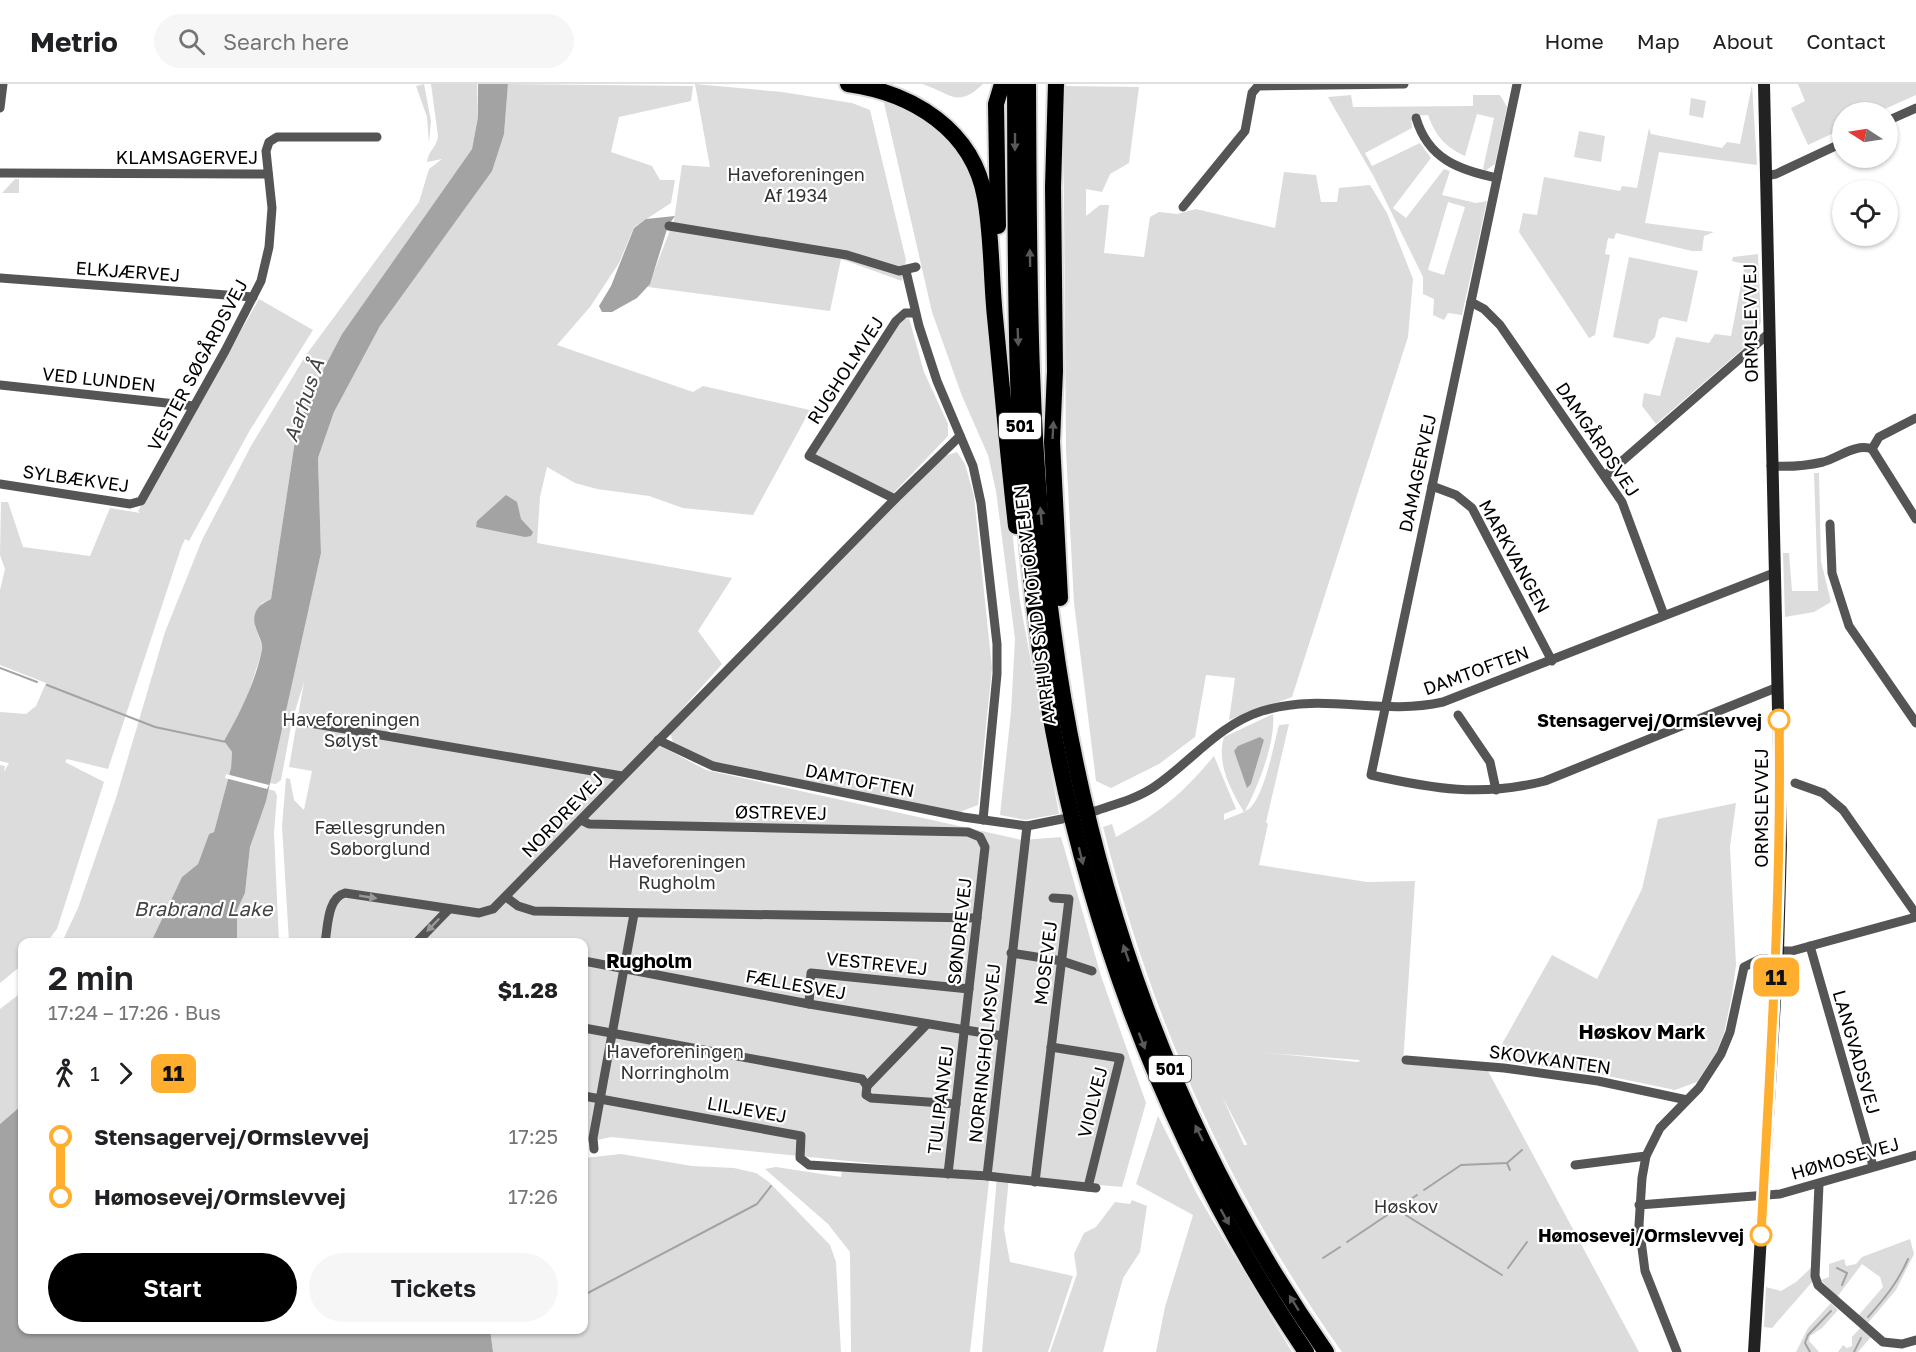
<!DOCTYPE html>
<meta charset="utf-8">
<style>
:root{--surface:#fff;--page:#f6f6f6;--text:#202124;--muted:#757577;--line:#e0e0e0;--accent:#000}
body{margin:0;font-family:"Golos Text",sans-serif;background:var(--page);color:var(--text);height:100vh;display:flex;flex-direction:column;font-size:22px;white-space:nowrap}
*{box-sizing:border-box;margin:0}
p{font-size:20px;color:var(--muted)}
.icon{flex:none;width:33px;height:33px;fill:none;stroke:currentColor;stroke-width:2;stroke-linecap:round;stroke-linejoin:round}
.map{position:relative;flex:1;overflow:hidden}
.sheet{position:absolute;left:18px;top:854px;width:570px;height:396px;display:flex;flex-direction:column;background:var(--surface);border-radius:12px;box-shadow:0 2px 4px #0004}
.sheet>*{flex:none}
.badge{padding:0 12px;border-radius:9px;font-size:21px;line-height:39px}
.needle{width:39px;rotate:282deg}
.controls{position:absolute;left:1832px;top:18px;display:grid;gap:12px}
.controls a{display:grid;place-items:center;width:66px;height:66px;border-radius:50%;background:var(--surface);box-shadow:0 2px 4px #0004;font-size:30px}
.map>.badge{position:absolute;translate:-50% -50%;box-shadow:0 0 0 3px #fff}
.legs{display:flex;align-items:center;gap:9px;height:66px;padding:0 30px;font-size:20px}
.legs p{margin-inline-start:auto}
.head{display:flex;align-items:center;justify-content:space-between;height:102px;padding:0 30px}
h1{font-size:33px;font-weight:600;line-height:45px}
.primary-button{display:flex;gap:12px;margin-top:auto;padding:12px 30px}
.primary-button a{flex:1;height:69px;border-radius:36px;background:var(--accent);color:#fff;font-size:24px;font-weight:600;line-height:69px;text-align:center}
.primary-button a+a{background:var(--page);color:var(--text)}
ul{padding:0 30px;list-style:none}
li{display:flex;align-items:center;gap:21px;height:60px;font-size:22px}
li i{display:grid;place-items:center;width:9px;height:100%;margin:0 8px;background:currentColor}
li i::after{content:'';width:15px;height:15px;margin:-8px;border:4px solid;border-radius:50%;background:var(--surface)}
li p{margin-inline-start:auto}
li:first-child i{background:linear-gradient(#0000 50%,currentColor 0)}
li:last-child i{background:linear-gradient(currentColor 50%,#0000 0)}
header{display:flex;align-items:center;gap:36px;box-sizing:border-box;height:84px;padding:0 30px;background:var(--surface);border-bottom:2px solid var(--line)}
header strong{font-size:28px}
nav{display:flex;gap:33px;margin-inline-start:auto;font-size:21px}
.search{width:420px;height:54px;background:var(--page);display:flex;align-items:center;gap:15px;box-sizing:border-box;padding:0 21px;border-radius:33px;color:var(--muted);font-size:22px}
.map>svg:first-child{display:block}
.green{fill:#dcdcdc;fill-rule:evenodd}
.water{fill:#a3a3a3}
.pier{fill:#fff}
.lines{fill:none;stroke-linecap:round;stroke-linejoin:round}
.stream{stroke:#a3a3a3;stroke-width:2}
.highway-casing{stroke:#dbdbdb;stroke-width:20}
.street{stroke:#555;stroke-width:9}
.secondary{stroke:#222;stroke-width:12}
.highway{stroke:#000;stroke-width:16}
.oneway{fill:#595959}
.oneway2{fill:#999}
.line-1-casing{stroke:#fff;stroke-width:14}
.line-1{stroke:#ffae2d;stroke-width:9}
.stop-1-dot{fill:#fff;stroke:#ffae2d;stroke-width:3}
.labels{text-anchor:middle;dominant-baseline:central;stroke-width:4.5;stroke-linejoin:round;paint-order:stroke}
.shield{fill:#fff;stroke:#4c4c4c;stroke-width:1.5}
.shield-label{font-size:16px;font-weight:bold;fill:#000}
.street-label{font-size:18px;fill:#000;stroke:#fff}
.park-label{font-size:18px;fill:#333;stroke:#fff}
.stop-label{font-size:18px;font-weight:bold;fill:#000;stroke:#fff;text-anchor:end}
.water-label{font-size:20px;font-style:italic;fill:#444;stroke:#fff}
.neighbourhood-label{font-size:20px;font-weight:bold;fill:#000;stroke:#fff}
</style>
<header>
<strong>Metrio</strong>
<div class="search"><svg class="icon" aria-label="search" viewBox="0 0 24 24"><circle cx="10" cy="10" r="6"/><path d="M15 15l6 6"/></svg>Search here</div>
<nav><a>Home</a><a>Map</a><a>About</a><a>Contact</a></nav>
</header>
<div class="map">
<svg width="1916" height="1268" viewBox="0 0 1916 1268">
<rect width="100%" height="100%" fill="#fff"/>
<!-- green -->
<g class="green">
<path d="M424,0L431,37L429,59L427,33L416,2Z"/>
<path d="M431,0H477L478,33L472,65L342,250L311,309L296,350L271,515L262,519L255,542L263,564L244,623L224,657L232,668L231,684L214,748L209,750L198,780L182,793L151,858H62L78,824L116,714L165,548L202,456L251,362L306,271L419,118L429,85L442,75L427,78C428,67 437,63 438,52Z"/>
<path d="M508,0L693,2L691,17L619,33L611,68L652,82L660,96H675L671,119L634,143L619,179L590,223L557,261L693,308L703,302L810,326L753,431L683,424L649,412L597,405L575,399L547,383L540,413L537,459L732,494L698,547L722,580L653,658L706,686L1022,756L1061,753L1101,892L1146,1019L1122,1103L1009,1093L1004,1145L1010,1178L1073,1192L1048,1268H982L997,1092L611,1053L584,1059V858H289L282,742L286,694L290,695L294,716L304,726L312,687L289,683L304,598L292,637L281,696L276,700L268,699L321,469L318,374L334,328L380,242L504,50Z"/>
<path d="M695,0L782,8L852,19L870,26L906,176L902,197L841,175L830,227L648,203L674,136L682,81L710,83Z"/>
<path d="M922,0H983C956,26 950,8 922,0Z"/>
<path d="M1798,0H1916V11L1878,28H1842V45L1808,61L1791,24L1805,17Z"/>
<path d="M1752,1L1757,81L1659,68L1645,139L1714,148L1704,152L1702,167H1692L1616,149L1614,155L1608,154L1605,170L1610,171L1595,251L1589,254L1519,148L1523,129L1537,131L1544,93L1620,107L1622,102L1637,104L1649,44L1651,50L1722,64L1727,58L1740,60Z"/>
<path d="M1063,2L1139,3L1129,79L1110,90L1102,108L1086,105V132L1100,121H1109L1104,169L1144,173L1150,133L1159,128L1177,130L1196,125L1275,144L1284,88L1316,91L1321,118H1337L1339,104L1370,101L1387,129L1413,195L1408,253L1292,613L1229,636L1235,594L1206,591L1195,653L1159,680L1111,704L1096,697L1074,519L1066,366Z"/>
<path d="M1351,11L1353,23L1473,22V11H1500L1507,23L1495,80L1485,87L1483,85L1494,34L1477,30L1465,72C1445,63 1435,51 1428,31L1411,32L1412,44L1365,69L1372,82L1420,59L1431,74L1393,124L1406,134L1444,85L1450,87L1442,111L1476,119L1487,117L1462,231L1448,229L1444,236L1433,231L1434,215L1423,210V193L1374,93L1328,13ZM1448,118L1465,123L1444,191L1428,186Z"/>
<path d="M1691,14L1706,17L1703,34L1689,31Z"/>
<path d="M885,15L918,30L957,64L981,114L997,310L1020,518L1059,730L1025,736L1000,731L1011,628L1015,555L996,407L988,371L962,312L932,228L884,19Z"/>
<path d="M1579,47L1605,52L1601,78L1574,73Z"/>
<path d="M15,95H19V109H2Z"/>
<path d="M1758,170L1761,238L1752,257L1656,340L1642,322L1644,309L1660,312L1676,253L1709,259L1715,250L1731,252L1745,180L1732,177L1733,173Z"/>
<path d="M1629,173L1698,187L1687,238L1663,233L1659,235L1655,253L1648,260L1613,253Z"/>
<path d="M259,215L313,246L250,346L189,457L185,455L181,464L108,685L67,675L65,678L104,698L57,845L47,858H22V881L0,899V681L5,682L4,688L9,679L0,677V628L26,630L36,622L46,599L0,581V506L5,485L0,471L1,418H8L23,463L90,472L110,424L140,429L138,427Z"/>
<path d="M909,234L924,288L948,340V352L887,416L810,377L900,236Z"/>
<path d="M957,368L965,380L974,412L992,584L978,721L957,729L712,680L674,661L670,649L941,373Z"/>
<path d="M1814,389H1819L1821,477L1831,518L1814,528L1785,533L1783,469H1789L1792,507H1818Z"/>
<path d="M1273,630C1276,657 1258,703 1245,727C1263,722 1274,659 1279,641L1289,640L1266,738L1268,740L1259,781L1367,798L1415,797L1403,980L1488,987L1639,1268H1342C1227,1106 1152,936 1103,743L1112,740L1116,753C1162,727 1180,712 1214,672L1236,725L1224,730V736L1244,728C1231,707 1216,679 1224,653ZM1264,656L1251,700L1247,703L1234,667ZM1259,968L1359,976L1360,977L1357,978ZM1222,1012L1247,1060V1061H1244Z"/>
<path d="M267,705L275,707L277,712L274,749L279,858H237V826L245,809L250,763Z"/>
<path d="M1736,719L1730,763L1736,881L1732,911L1724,949L1716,969L1697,998L1675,1006L1598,990L1493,976L1552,871L1597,895L1642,805L1658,735Z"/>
<path d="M22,908V1021L0,1040V925Z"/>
<path d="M1158,1032L1198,1112L1292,1268H1156L1165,1223L1193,1131L1136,1100Z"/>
<path d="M621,1070L692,1082L734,1084L756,1089L769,1098L830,1161L836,1178L841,1268H493L490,1245H584V1074Z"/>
<path d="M776,1083L841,1093L842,1087L989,1097L970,1268H851L850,1168L828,1140L765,1085Z"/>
<path d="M1132,1116L1147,1122L1140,1168L1123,1194L1103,1268H1050L1077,1190L1074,1170L1084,1149L1096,1143L1115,1118L1130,1120Z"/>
<path d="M1910,1155L1914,1170L1896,1206L1867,1240L1858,1232L1883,1203L1880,1193L1862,1180L1837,1213L1821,1196L1829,1193V1180L1844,1175L1846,1182L1856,1180L1862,1173Z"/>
<path d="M1812,1183L1813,1197L1772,1244L1764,1243L1766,1203L1781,1207L1796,1198Z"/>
<path d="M1831,1219L1838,1226L1822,1244L1810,1252L1809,1257L1819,1268H1796L1808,1244Z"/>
<path d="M1860,1244L1871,1253L1858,1268H1838L1843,1261L1847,1264L1852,1262V1253Z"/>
</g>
<!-- water -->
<g class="water">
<path d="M478,0H508L504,50L492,87L380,242L334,328L318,374L321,469L266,717L250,763L245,809L237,826V858H151L182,793L198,780L209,750L214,748L231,684L232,668L224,657C240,629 255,599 262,566C264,555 251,543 255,530C257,522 265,518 271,515L296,350L311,309L342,250L472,65L478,33Z"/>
<path d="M675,132L668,142L650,200L637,214L612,228H602L599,222L611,202L634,144L646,135Z"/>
<path d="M506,411L517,418L521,435L533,448L531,452L525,453L476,443L477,437Z"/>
<path d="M1260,653L1264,656L1251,700L1247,704L1234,667L1238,662Z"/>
<path d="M22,1021V1245H490L493,1268H0V1040Z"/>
</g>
<!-- pier -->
<path class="pier" d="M226,690L269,701L267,705L225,694Z"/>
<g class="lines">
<!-- stream -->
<g class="stream">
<path d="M0,584L37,598"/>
<path d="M47,601L155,643L226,658"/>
<path d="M1507,1079L1510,1086"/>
<path d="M1424,1106L1461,1081L1507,1079L1522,1066"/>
<path d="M1396,1125L1502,1191"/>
<path d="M1347,1158L1417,1111"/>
<path d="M1323,1174L1340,1163"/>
<path d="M1508,1184L1527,1158"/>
<path d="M1837,1184L1847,1189L1842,1201"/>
<path d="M584,1211L757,1120L771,1102"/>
<path d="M1868,1233C1885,1214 1898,1198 1908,1175"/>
<path d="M1810,1268L1805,1259L1808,1251L1831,1227"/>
<path d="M1854,1268L1861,1254"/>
</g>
<!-- highway casing -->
<g class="highway-casing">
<g id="highway">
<path d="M848,0C913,9 973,46 985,114C992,153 991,194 995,233C1002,303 1008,372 1016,442"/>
<path d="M1015,0C1016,184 1013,369 1038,552C1072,807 1161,1054 1306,1268"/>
<path d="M1028,0C1029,182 1028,365 1053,546C1087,804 1176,1054 1326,1268"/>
<path d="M1056,0L1053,103L1055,287L1052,358L1060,514"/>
<path d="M998,142L996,20L1002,0"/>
</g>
</g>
<!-- street -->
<g class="street">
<path d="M1517,0L1371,691C1433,705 1482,713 1545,697L1778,603"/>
<path d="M0,24L3,0"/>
<path d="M1416,34C1428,75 1459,86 1497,94"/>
<path d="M1887,37L1916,24"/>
<path d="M0,89L268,90"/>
<path d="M1765,92L1776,90L1842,59"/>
<path d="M1183,123L1245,47L1252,9L1258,2L1404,0"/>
<path d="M669,142L847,171L899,187L916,183"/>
<path d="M906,187L919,242L937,297L973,382L981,419L997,560V590L983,736"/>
<path d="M0,194L253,213"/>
<path d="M1471,218L1484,225L1500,241L1622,418L1664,531"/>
<path d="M0,301L194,322"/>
<path d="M1872,365L1916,435"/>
<path d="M1872,365L1879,353L1916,334"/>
<path d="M1771,382C1788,383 1806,382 1823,378C1838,374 1856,359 1872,365"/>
<path d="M1605,392L1768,250"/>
<path d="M0,400L130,420L141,417L225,267L261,197L269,163L272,124L266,67L269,58L277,53H377"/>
<path d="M1432,402L1456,411L1472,424L1552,577"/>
<path d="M895,415L809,372L896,237L905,229H915"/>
<path d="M1830,440L1832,489L1849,542L1916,639"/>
<path d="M1458,631L1490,678L1496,706"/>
<path d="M298,637L622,692"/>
<path d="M658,656L713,682L963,733L1027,742L1062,735"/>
<path d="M1795,699L1823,709L1843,726L1916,830"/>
<path d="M1095,727C1115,720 1136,715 1154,703C1191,678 1218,641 1262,627C1324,608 1380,632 1443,618L1774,489"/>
<path d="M581,736L589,740L968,748L980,753L985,763L948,1090"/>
<path d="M506,813L518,822L534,827L977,834"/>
<path d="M325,858C328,843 327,814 345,809L479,829L493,825L895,415L960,352"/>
<path d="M417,858L449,825"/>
<path d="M1810,862L1873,1082"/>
<path d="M1778,867H1792L1916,833"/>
<path d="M1011,869L1062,877L1092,887"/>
<path d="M584,877L809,920L1002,952"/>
<path d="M809,920L811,889L969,905"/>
<path d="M927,940L867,1002L866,1011L871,1014L956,1020"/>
<path d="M584,944L862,995L867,1002"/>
<path d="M1051,963L1120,974L1088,1103"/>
<path d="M1406,976L1504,984L1598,997L1687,1016"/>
<path d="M584,1012L801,1052L800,1074L809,1081L987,1092L1096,1104"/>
<path d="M594,1065L593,1054L634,830"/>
<path d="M1575,1081L1646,1072"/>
<path d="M987,1092L1027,742"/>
<path d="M1035,1098L1069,815L1053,814"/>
<path d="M1819,1100L1815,1192L1818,1201L1883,1258L1902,1260L1916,1256"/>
<path d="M1639,1121L1780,1110L1916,1071"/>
<path d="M1677,1268L1645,1187L1639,1141L1642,1094L1646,1072L1660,1044L1699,1004L1721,970L1730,948L1744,883L1760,875H1777"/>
</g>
<!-- secondary -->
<path class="secondary" d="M1754,1268L1778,867L1781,761L1764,0"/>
<!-- highway -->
<use href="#highway" class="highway"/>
</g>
<!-- one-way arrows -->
<defs><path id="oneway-solid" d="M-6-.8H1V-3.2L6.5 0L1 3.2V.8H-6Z" transform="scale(1.5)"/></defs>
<g class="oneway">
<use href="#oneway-solid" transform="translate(1015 58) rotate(90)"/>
<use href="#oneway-solid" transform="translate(1030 174) rotate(-91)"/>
<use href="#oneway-solid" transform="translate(1018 253) rotate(88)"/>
<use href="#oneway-solid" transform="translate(1053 346) rotate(-87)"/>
<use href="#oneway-solid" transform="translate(1041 432) rotate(-95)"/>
<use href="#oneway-solid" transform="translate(1081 772) rotate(76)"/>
<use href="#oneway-solid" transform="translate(1126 869) rotate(-109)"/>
<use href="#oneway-solid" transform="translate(1142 957) rotate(69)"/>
<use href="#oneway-solid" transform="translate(1199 1049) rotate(-116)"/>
<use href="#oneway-solid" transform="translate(1225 1133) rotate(61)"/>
<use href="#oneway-solid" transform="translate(1294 1219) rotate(-122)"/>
</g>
<g class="oneway2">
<use href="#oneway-solid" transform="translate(368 813) rotate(9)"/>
<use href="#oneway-solid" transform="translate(433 841) rotate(134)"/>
</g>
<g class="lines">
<!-- line-1 casing -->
<g class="line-1-casing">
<path id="line-1" d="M1761,1151C1770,979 1782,808 1779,636"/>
</g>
<!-- line-1 -->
<use href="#line-1" class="line-1"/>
</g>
<!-- markers -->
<g class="stop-1-dot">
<circle cx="1779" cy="636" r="10"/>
<circle cx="1761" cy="1151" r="10"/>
</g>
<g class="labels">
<!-- shield labels -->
<g class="shield">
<rect x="999" y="329" width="42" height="26" rx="4.5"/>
<rect x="1149" y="972" width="42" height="26" rx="4.5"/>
</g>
<g class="shield-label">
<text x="1020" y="342">501</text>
<text x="1170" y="985">501</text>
</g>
<!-- street labels -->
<g class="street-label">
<text x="187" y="73">KLAMSAGERVEJ</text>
<text transform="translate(128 187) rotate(4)">ELKJÆRVEJ</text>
<text transform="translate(1750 239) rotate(-91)">ORMSLEVVEJ</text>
<text transform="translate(197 281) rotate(-62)">VESTER SØGÅRDSVEJ</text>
<text transform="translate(845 286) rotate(-57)">RUGHOLMVEJ</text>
<text transform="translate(99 295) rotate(6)">VED LUNDEN</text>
<text transform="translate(1598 355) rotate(56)">DAMGÅRDSVEJ</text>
<text transform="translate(1417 389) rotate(-78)">DAMAGERVEJ</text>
<text transform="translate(76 394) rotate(8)">SYLBÆKVEJ</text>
<text transform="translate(1515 472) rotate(61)">MARKVANGEN</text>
<text transform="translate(1034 521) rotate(-97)">AARHUS SYD MOTORVEJEN</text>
<text transform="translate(1476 586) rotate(-20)">DAMTOFTEN</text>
<text transform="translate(860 696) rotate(11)">DAMTOFTEN</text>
<text transform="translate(1761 724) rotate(-90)">ORMSLEVVEJ</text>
<text transform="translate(781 728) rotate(1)">ØSTREVEJ</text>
<text transform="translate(562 731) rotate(-46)">NORDREVEJ</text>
<text transform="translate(959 847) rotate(-84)">SØNDREVEJ</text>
<text transform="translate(877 879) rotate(6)">VESTREVEJ</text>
<text transform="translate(1045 879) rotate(-83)">MOSEVEJ</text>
<text transform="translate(796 900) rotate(10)">FÆLLESVEJ</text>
<text transform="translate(1857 968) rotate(74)">LANGVADSVEJ</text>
<text transform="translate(984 969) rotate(-84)">NORRINGHOLMSVEJ</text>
<text transform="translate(1550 975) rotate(8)">SKOVKANTEN</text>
<text transform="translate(940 1016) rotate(-83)">TULIPANVEJ</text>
<text transform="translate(1092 1018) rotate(-76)">VIOLVEJ</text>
<text transform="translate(747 1025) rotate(10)">LILJEVEJ</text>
<text transform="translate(1845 1074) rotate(-16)">HØMOSEVEJ</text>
</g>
<!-- park labels -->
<g class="park-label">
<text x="796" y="90">Haveforeningen<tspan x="796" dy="21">Af 1934</tspan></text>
<text x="351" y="635">Haveforeningen<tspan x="351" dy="21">Sølyst</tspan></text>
<text x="380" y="743">Fællesgrunden<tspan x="380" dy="21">Søborglund</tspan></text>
<text x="677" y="777">Haveforeningen<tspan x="677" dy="21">Rugholm</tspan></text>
<text x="675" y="967">Haveforeningen<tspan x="675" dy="21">Norringholm</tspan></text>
<text x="1406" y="1122">Høskov</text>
</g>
<!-- stop labels -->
<g class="stop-label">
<text x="1762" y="636">Stensagervej/Ormslevvej</text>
<text x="1744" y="1151">Hømosevej/Ormslevvej</text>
</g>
<!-- water labels -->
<g class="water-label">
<text transform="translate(303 316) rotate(-71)">Aarhus Å</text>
<text x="203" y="824">Brabrand Lake</text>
</g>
<!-- neighbourhood labels -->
<g class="neighbourhood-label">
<text x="649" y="876">Rugholm</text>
<text x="1642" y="947">Høskov Mark</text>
</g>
</g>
</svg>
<div class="controls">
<a><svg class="needle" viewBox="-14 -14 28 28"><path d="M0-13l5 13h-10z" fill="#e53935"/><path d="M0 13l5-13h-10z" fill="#757577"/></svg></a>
<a><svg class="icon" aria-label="locate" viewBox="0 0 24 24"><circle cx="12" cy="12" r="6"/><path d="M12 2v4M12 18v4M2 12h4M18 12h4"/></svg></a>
</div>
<b class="badge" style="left:1776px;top:893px;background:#ffae2d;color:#111">11</b>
<section class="sheet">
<div class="head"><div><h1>2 min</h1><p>17:24 – 17:26 · Bus</p></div><b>$1.28</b></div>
<div class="legs"><svg class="icon" aria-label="walk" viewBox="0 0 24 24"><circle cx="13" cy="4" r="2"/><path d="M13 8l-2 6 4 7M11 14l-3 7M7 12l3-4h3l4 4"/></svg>1<svg class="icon" aria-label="forward" viewBox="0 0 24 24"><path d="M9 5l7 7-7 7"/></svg><b class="badge" style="background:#ffae2d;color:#111">11</b></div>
<ul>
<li><i style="color:#ffae2d"></i><b>Stensagervej/Ormslevvej</b><p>17:25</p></li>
<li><i style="color:#ffae2d"></i><b>Hømosevej/Ormslevvej</b><p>17:26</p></li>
</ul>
<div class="primary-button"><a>Start</a><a>Tickets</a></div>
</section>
</div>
